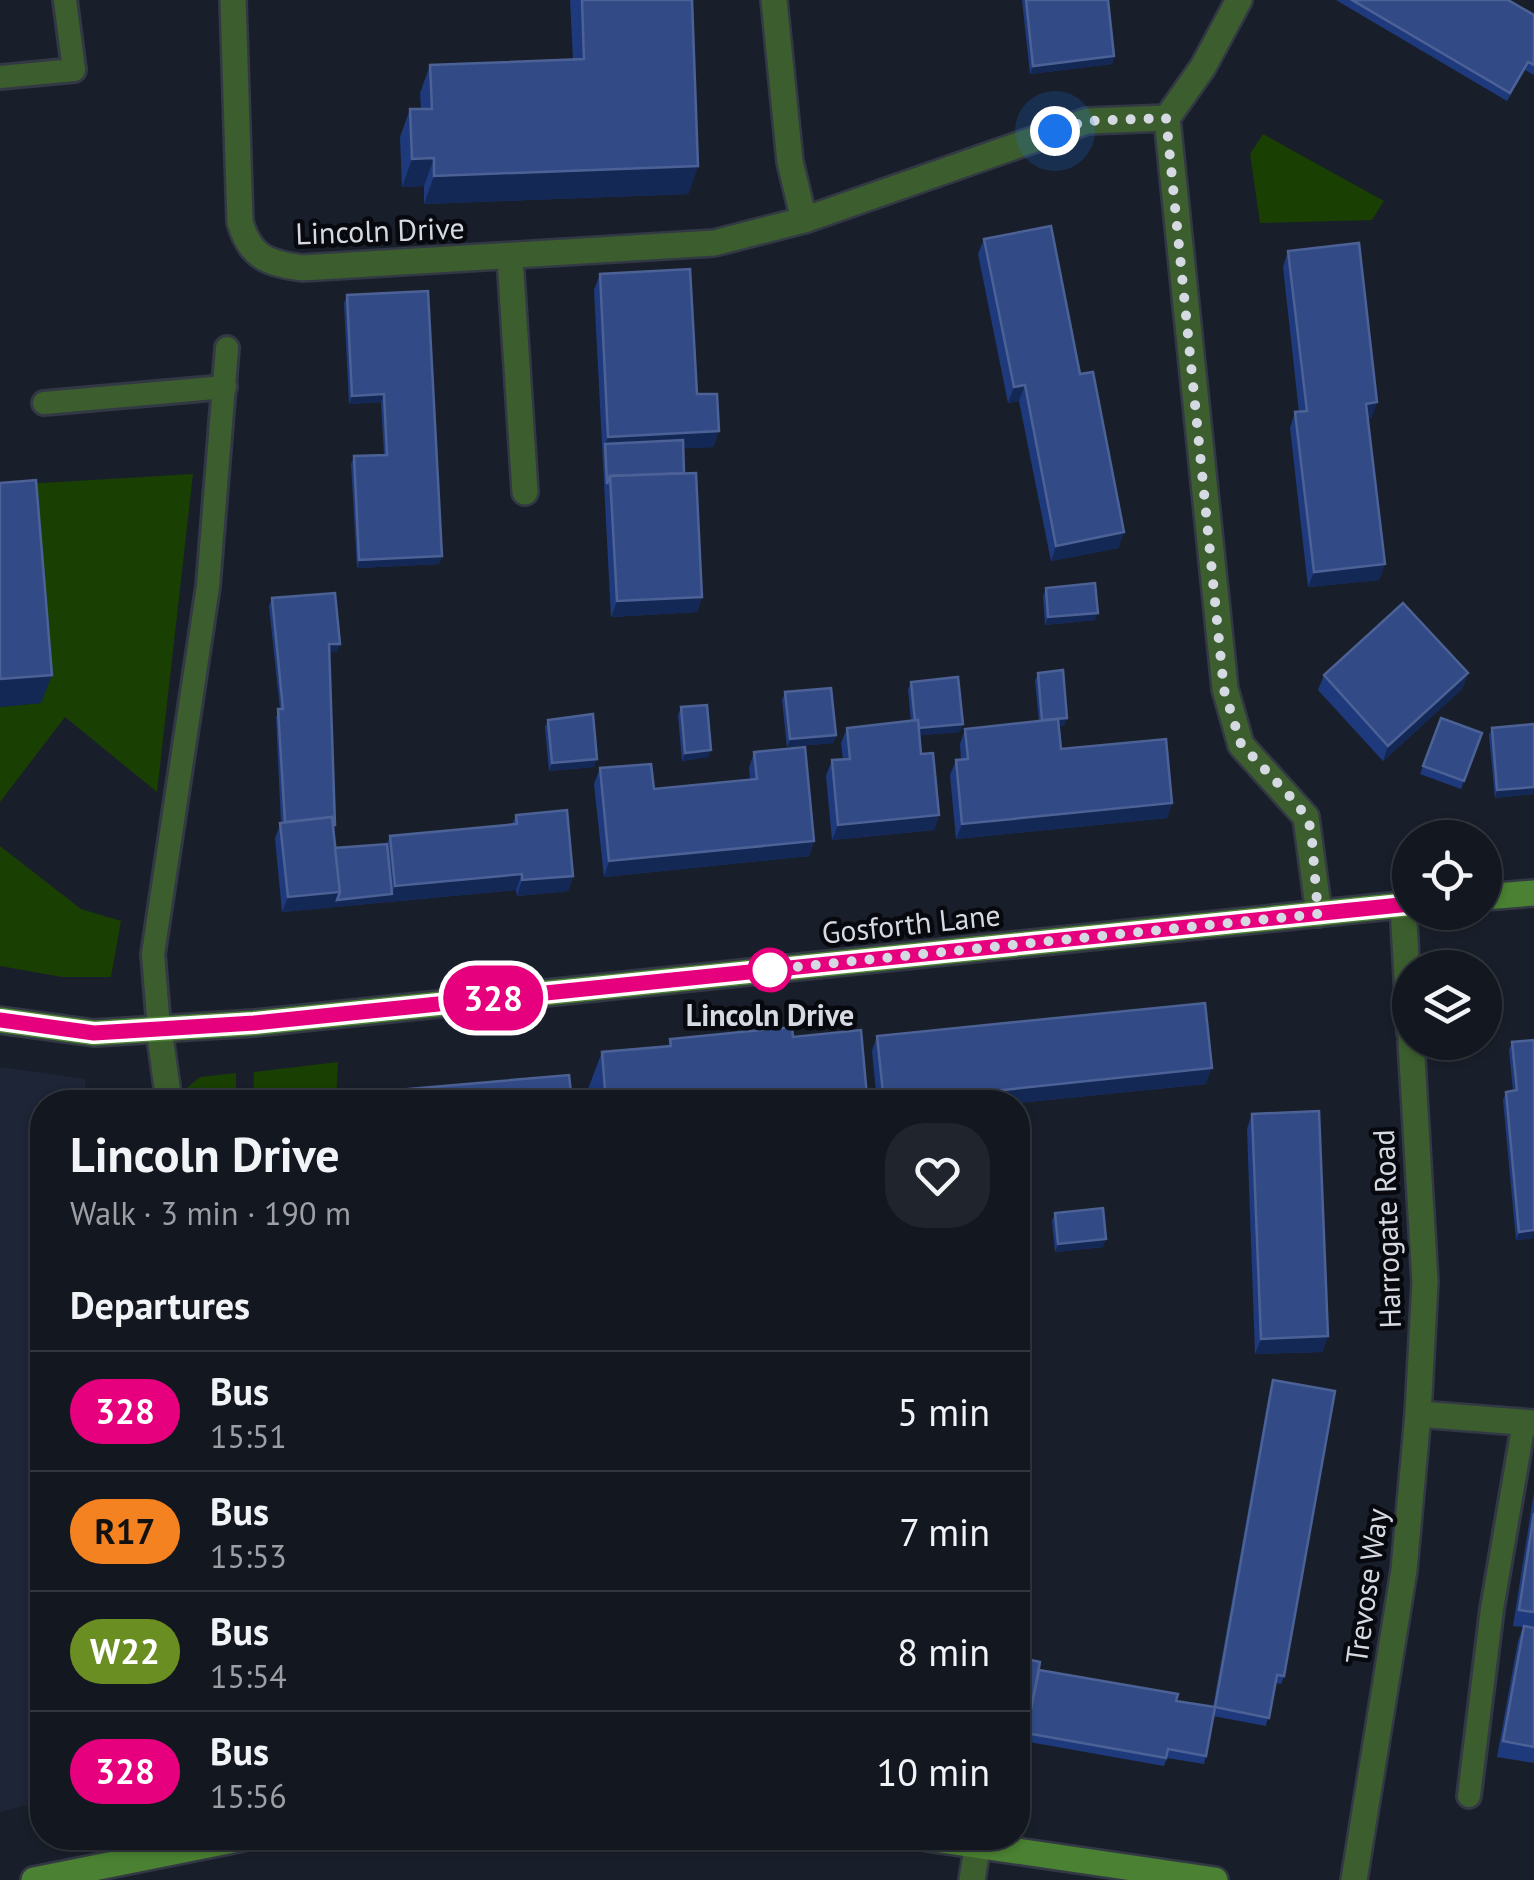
<!DOCTYPE html>
<meta charset="utf-8">
<style>
:root{--surface:#131720;--page:#20242d;--text:#f1f3f6;--muted:#9d9fa5;--line:#32363e}
body{margin:0;font-family:"PT Sans",sans-serif;background:var(--page);color:var(--text);height:100vh;display:flex;flex-direction:column;font-size:38px;white-space:nowrap}
*{box-sizing:border-box;margin:0}
p{font-size:32px;color:var(--muted)}
.icon{flex:none;width:55px;height:55px;fill:none;stroke:currentColor;stroke-width:2;stroke-linecap:round;stroke-linejoin:round}
.map{position:relative;flex:1;overflow:hidden}
.side{position:absolute;left:30px;top:1090px;width:1000px;height:760px;display:flex;flex-direction:column;background:var(--surface);border-radius:40px;box-shadow:0 2px 8px #0004,0 0 0 2px var(--line)}
.side>*{flex:none}
.badge{padding:0 20px;border-radius:32px;font-size:35px;line-height:65px}
.buttons{position:absolute;left:1392px;top:820px;display:grid;gap:20px}
.buttons a{display:grid;place-items:center;width:110px;height:110px;border-radius:50%;background:var(--surface);box-shadow:0 2px 8px #0004,0 0 0 2px var(--line);font-size:50px}
.you{position:absolute;width:50px;height:50px;margin:-25px;border:8px solid #fff;border-radius:50%;background:#1a73e8;box-shadow:0 0 0 15px #1a73e833}
.map>.badge{position:absolute;translate:-50% -50%;box-shadow:0 0 0 5px #fff}
h2{padding:0 40px;font-size:38px;line-height:90px}
.round{display:grid;place-items:center;flex:none;width:105px;height:105px;border-radius:40px;background:var(--page)}
.summary{display:flex;align-items:center;justify-content:space-between;height:170px;padding:0 40px}
h1{font-size:48px;font-weight:700;line-height:75px}
ul{padding:0;list-style:none}
li{display:flex;align-items:center;gap:30px;height:120px;padding:0 40px;border-top:2px solid var(--line)}
li div{flex:1}
li b{display:block;font-size:38px}
li em{font-style:normal}
li .badge{min-width:110px;font-weight:700;text-align:center}
.map>svg:first-child{display:block}
.built{fill:#1d2536}
.green{fill:#193f03}
.lines{fill:none;stroke-linecap:round;stroke-linejoin:round}
.lane-casing{stroke:#333944;stroke-width:28}
.street-casing{stroke:#333944;stroke-width:30}
.secondary-casing{stroke:#333944;stroke-width:30}
.lane{stroke:#3c5e2e;stroke-width:22}
.street{stroke:#3c5e2e;stroke-width:25}
.secondary{stroke:#4a8132;stroke-width:25}
.wall{fill:#1f3a7c}
.shaded-wall{fill:#142856}
.building{fill:#324b87;stroke:#4c6195;stroke-width:2.5}
.line-casing{stroke:#fff;stroke-width:22}
.line{stroke:#e6007e;stroke-width:15}
.walk{stroke:#d5d9e1;stroke-width:10;stroke-dasharray:0 18}
.stop-dot{fill:#fff;stroke:#e6007e;stroke-width:5}
.labels{text-anchor:middle;dominant-baseline:central;stroke-width:9;stroke-linejoin:round;paint-order:stroke}
.street-label{font-size:30px;fill:#d5d9e1;stroke:#07090e}
.stop-label{font-size:30px;font-weight:bold;fill:#d5d9e1;stroke:#07090e}
</style>
<div class="map">
<svg width="1534" height="1880" viewBox="0 0 1534 1880">
<rect width="100%" height="100%" fill="#191f2a"/>
<!-- built -->
<path class="built" d="M0,1067L85,1079V1102H42V1801L0,1812Z"/>
<!-- green -->
<g class="green">
<path d="M1263,134L1384,201L1372,220L1260,223L1250,154Z"/>
<path d="M193,474L157,792L65,717L0,802V707L41,703L24,484Z"/>
<path d="M0,846L81,909L121,921L111,977H62L0,966Z"/>
<path d="M338,1062L336,1102H253L254,1072Z"/>
<path d="M236,1073V1102H188V1087L200,1077Z"/>
</g>
<g class="lines">
<!-- lane casing -->
<g class="lane-casing">
<g id="lane">
<path d="M0,77L74,70L65,0"/>
<path d="M44,403L225,387"/>
<path d="M159,1029L153,954L208,586L227,348"/>
<path d="M1469,1796L1492,1609L1524,1422"/>
</g>
</g>
<!-- street casing -->
<g class="street-casing">
<g id="street">
<path d="M233,0L240,222C250,257 267,263 302,268L714,243L804,220L1087,121L1167,118"/>
<path d="M774,0L790,162L804,220"/>
<path d="M1239,0L1203,67L1167,118L1225,689L1241,745L1306,817L1319,914"/>
<path d="M510,258L525,492"/>
<path d="M1403,905L1410,1032"/>
<path d="M159,1029L169,1102"/>
<path d="M1411,1042L1425,1282L1418,1414"/>
<path d="M972,1880L978,1842"/>
<path d="M1354,1880L1404,1570L1418,1414L1534,1423"/>
</g>
</g>
<!-- secondary casing -->
<g class="secondary-casing">
<g id="secondary">
<path d="M1485,897L1534,893"/>
<path d="M0,1020L94,1033L254,1023L1410,904"/>
<path d="M927,1838L1215,1880"/>
<path d="M34,1880L243,1838"/>
</g>
</g>
<!-- lane -->
<use href="#lane" class="lane"/>
<!-- street -->
<use href="#street" class="street"/>
<!-- secondary -->
<use href="#secondary" class="secondary"/>
</g>
<!-- wall -->
<g class="wall">
<path d="M570,0H692L698,166L688,194L424,204V186L402,187L400,137L410,109H421L420,93L430,65L573,59Z"/>
<path d="M1022,0H1108L1114,56L1112,64L1030,74Z"/>
<path d="M1336,0H1508L1534,15V75L1525,70L1507,101Z"/>
<path d="M984,239L1080,374L1124,532L1118,548L1051,561L1019,401L1008,403L978,254Z"/>
<path d="M1288,251L1372,418H1368L1385,564L1379,580L1308,587L1290,428L1295,412H1299L1283,267Z"/>
<path d="M600,274L697,394L714,447L683,448L684,473L702,597L697,612L611,617L594,290Z"/>
<path d="M347,295L442,556L439,564L357,568L351,464L354,456L384,455L381,402L349,404L344,303Z"/>
<path d="M1046,588L1095,620L1045,625L1043,596Z"/>
<path d="M272,598L337,652H329L335,848L387,844L390,836L512,824L516,815L573,876L568,891L517,896L516,890L282,912L275,838L281,823L276,717L280,709L269,606Z"/>
<path d="M1038,673L1064,726H1059L1061,749L1172,803L1167,818L956,839L950,775L956,760L961,759L960,744L965,729L1039,721L1035,681Z"/>
<path d="M1468,673L1462,689L1383,761L1318,690L1324,675Z"/>
<path d="M911,682L960,732L920,735L921,754L939,815L934,830L832,840L826,776L832,760L843,759L841,743L847,728L911,721L908,690Z"/>
<path d="M785,692L836,735L833,743L787,747L782,700Z"/>
<path d="M681,707L711,750L708,757L682,761L678,715Z"/>
<path d="M1441,718L1482,733L1461,789L1420,774Z"/>
<path d="M548,720L594,767L549,771L545,727Z"/>
<path d="M1534,724V794L1495,798L1489,735L1492,728Z"/>
<path d="M754,752L814,841L809,856L604,877L594,784L600,768L654,789L750,779L749,768Z"/>
<path d="M877,1036L1206,1084L1018,1103L877,1102L872,1051Z"/>
<path d="M793,1037L867,1096L865,1102H590L588,1089L602,1052L668,1046L670,1039Z"/>
<path d="M1512,1042L1534,1238L1516,1240L1503,1100L1506,1092L1513,1091L1509,1050Z"/>
<path d="M1252,1114L1328,1336L1322,1352L1255,1354L1247,1129Z"/>
<path d="M1055,1213L1103,1247L1055,1252L1052,1221Z"/>
<path d="M1273,1380L1284,1676L1281,1684L1275,1683L1266,1726L1213,1716L1206,1756L1204,1764L1167,1758L1164,1766L1018,1740V1657L1039,1670L1176,1701L1213,1707L1270,1388Z"/>
<path d="M1534,1492V1763L1497,1757L1518,1641L1523,1627L1513,1626Z"/>
</g>
<!-- shaded-wall -->
<g class="shaded-wall">
<path d="M1114,56L1112,64L1030,74L1033,66Z"/>
<path d="M434,158L424,186L402,187L412,159Z"/>
<path d="M698,166L688,194L424,204L434,176Z"/>
<path d="M1025,385L1019,401L1008,403L1014,387Z"/>
<path d="M384,394L381,402L349,404L352,396Z"/>
<path d="M1377,402L1372,418L1361,419L1366,404Z"/>
<path d="M719,431L714,447L606,452L605,444L608,437Z"/>
<path d="M1124,532L1118,548L1051,561L1056,546Z"/>
<path d="M442,556L439,564L357,568L359,560Z"/>
<path d="M1385,564L1379,580L1308,587L1314,572Z"/>
<path d="M702,597L697,612L611,617L617,601Z"/>
<path d="M1098,613L1095,620L1045,625L1048,617Z"/>
<path d="M329,644H340L337,652H326Z"/>
<path d="M1468,673L1462,689L1383,761L1388,746Z"/>
<path d="M52,675L41,703L0,707V679Z"/>
<path d="M1067,718L1064,726L1040,728L1042,720Z"/>
<path d="M963,724L960,732L913,736L916,728Z"/>
<path d="M836,735L833,743L787,747L790,739Z"/>
<path d="M711,750L708,757L682,761L685,753Z"/>
<path d="M597,759L594,767L549,771L552,763Z"/>
<path d="M1534,787V794L1495,798L1497,790Z"/>
<path d="M1172,803L1167,818L956,839L962,824Z"/>
<path d="M939,815L934,830L832,840L838,825Z"/>
<path d="M814,841L809,856L604,877L609,861Z"/>
<path d="M522,874L516,890L282,912L288,897L340,892L392,894L395,886Z"/>
<path d="M573,876L568,891L517,896L522,880Z"/>
<path d="M1212,1068L1206,1084L1018,1103L934,1102L936,1097Z"/>
<path d="M867,1096L865,1102H750Z"/>
<path d="M1534,1230V1238L1516,1240L1519,1232Z"/>
<path d="M1106,1239L1103,1247L1055,1252L1058,1244Z"/>
<path d="M1328,1336L1322,1352L1255,1354L1261,1339Z"/>
</g>
<!-- building -->
<g class="building">
<path d="M582,0H692L698,166L434,176V158L412,159L410,109H432L430,65L584,59Z"/>
<path d="M1026,0H1108L1114,56L1033,66Z"/>
<path d="M1352,0H1508L1534,15V65L1528,62L1510,93Z"/>
<path d="M1051,226L1080,374L1093,372L1124,532L1056,546L1025,385L1014,387L984,239Z"/>
<path d="M1359,243L1377,402L1366,404L1385,564L1314,572L1295,412L1307,411L1288,251Z"/>
<path d="M690,269L697,394H717L719,431L608,437L600,274Z"/>
<path d="M428,291L442,556L359,560L354,456L387,455L384,394L352,396L347,295Z"/>
<path d="M683,440L684,473L610,476L607,484L605,444Z"/>
<path d="M696,473L702,597L617,601L610,476Z"/>
<path d="M36,480L52,675L0,679V483Z"/>
<path d="M1095,583L1098,613L1048,617L1046,588Z"/>
<path d="M335,593L340,644H329L335,825H333L332,817L285,822L278,709H283L272,598Z"/>
<path d="M1403,603L1468,673L1388,746L1324,675Z"/>
<path d="M1063,670L1067,718L1042,720L1038,673Z"/>
<path d="M958,677L963,724L919,728L918,720L915,721L911,682Z"/>
<path d="M831,688L836,735L790,739L785,692Z"/>
<path d="M707,705L711,750L685,753L681,707Z"/>
<path d="M593,714L597,759L552,763L548,720Z"/>
<path d="M1441,718L1482,733L1464,781L1423,766Z"/>
<path d="M1058,719L1061,749L1166,739L1172,803L962,824L956,760L968,759L965,729Z"/>
<path d="M918,720L921,754L933,753L939,815L838,825L832,760L850,759L847,728Z"/>
<path d="M1534,724V787L1497,790L1492,728Z"/>
<path d="M805,747L814,841L609,861L600,768L651,764L654,789L757,779L754,752Z"/>
<path d="M567,810L573,876L522,880V874L395,886L390,836L517,824L516,815Z"/>
<path d="M332,817L340,892L288,897L280,823Z"/>
<path d="M387,844L392,894L337,900L340,892L335,848Z"/>
<path d="M1205,1003L1212,1068L936,1097V1102H884L877,1036Z"/>
<path d="M792,1027L793,1037L861,1030L867,1096L750,1102H606L602,1052L671,1046L670,1039Z"/>
<path d="M1534,1040V1230L1519,1232L1506,1092L1517,1090L1512,1042Z"/>
<path d="M569,1075L572,1102H376L375,1092Z"/>
<path d="M1319,1111L1328,1336L1261,1339L1252,1114Z"/>
<path d="M1103,1208L1106,1239L1058,1244L1055,1213Z"/>
<path d="M1273,1380L1335,1391L1284,1676L1277,1675L1269,1718L1215,1707Z"/>
<path d="M1534,1513V1612L1519,1610Z"/>
<path d="M1524,1626L1534,1628V1747L1503,1741Z"/>
<path d="M1018,1657L1040,1662L1029,1725L1018,1723Z"/>
<path d="M1039,1670L1178,1694L1176,1701L1215,1707L1206,1756L1168,1749L1166,1758L1026,1733Z"/>
</g>
<g class="lines">
<!-- line casing -->
<g class="line-casing">
<path id="line" d="M0,1020L94,1033L254,1023L1410,904"/>
</g>
<!-- line -->
<use href="#line" class="line"/>
<!-- walk -->
<path class="walk" d="M770,970H766L1318,914L1311,828L1299,806L1241,744L1224,690L1166,118L1087,121L1055,131"/>
</g>
<!-- markers -->
<circle class="stop-dot" cx="770" cy="970" r="20"/>
<g class="labels">
<!-- street labels -->
<g class="street-label">
<text transform="translate(380 230) rotate(-2)">Lincoln Drive</text>
<text transform="translate(911 923) rotate(-6)">Gosforth Lane</text>
<text transform="translate(1386 1229) rotate(-92)">Harrogate Road</text>
<text transform="translate(1366 1586) rotate(-82)">Trevose Way</text>
</g>
<!-- stop labels -->
<g class="stop-label">
<text x="770" y="1014">Lincoln Drive</text>
</g>
</g>
</svg>
<div class="buttons">
<a><svg class="icon" aria-label="locate" viewBox="0 0 24 24"><circle cx="12" cy="12" r="6"/><path d="M12 2v4M12 18v4M2 12h4M18 12h4"/></svg></a>
<a><svg class="icon" aria-label="layers" viewBox="0 0 24 24"><path d="M12 4l9 5-9 5-9-5zM3 14l9 5 9-5"/></svg></a>
</div>
<div class="you" style="left:1055px;top:131px"></div>
<b class="badge" style="left:493px;top:998px;background:#e6007e;color:#fff">328</b>
<section class="side">
<div class="summary"><div><h1>Lincoln Drive</h1><p>Walk · 3 min · 190 m</p></div><a class="round"><svg class="icon" aria-label="heart" viewBox="0 0 24 24"><path d="M12 20l-8-8c-3-5 5-10 8-4 3-6 11-1 8 4z"/></svg></a></div>
<h2>Departures</h2>
<ul>
<li><span class="badge" style="background:#e6007e;color:#fff">328</span><div><b>Bus</b><p>15:51</p></div><em>5 min</em></li>
<li><span class="badge" style="background:#f58220;color:#111">R17</span><div><b>Bus</b><p>15:53</p></div><em>7 min</em></li>
<li><span class="badge" style="background:#6b8e23;color:#fff">W22</span><div><b>Bus</b><p>15:54</p></div><em>8 min</em></li>
<li><span class="badge" style="background:#e6007e;color:#fff">328</span><div><b>Bus</b><p>15:56</p></div><em>10 min</em></li>
</ul>
</section>
</div>
